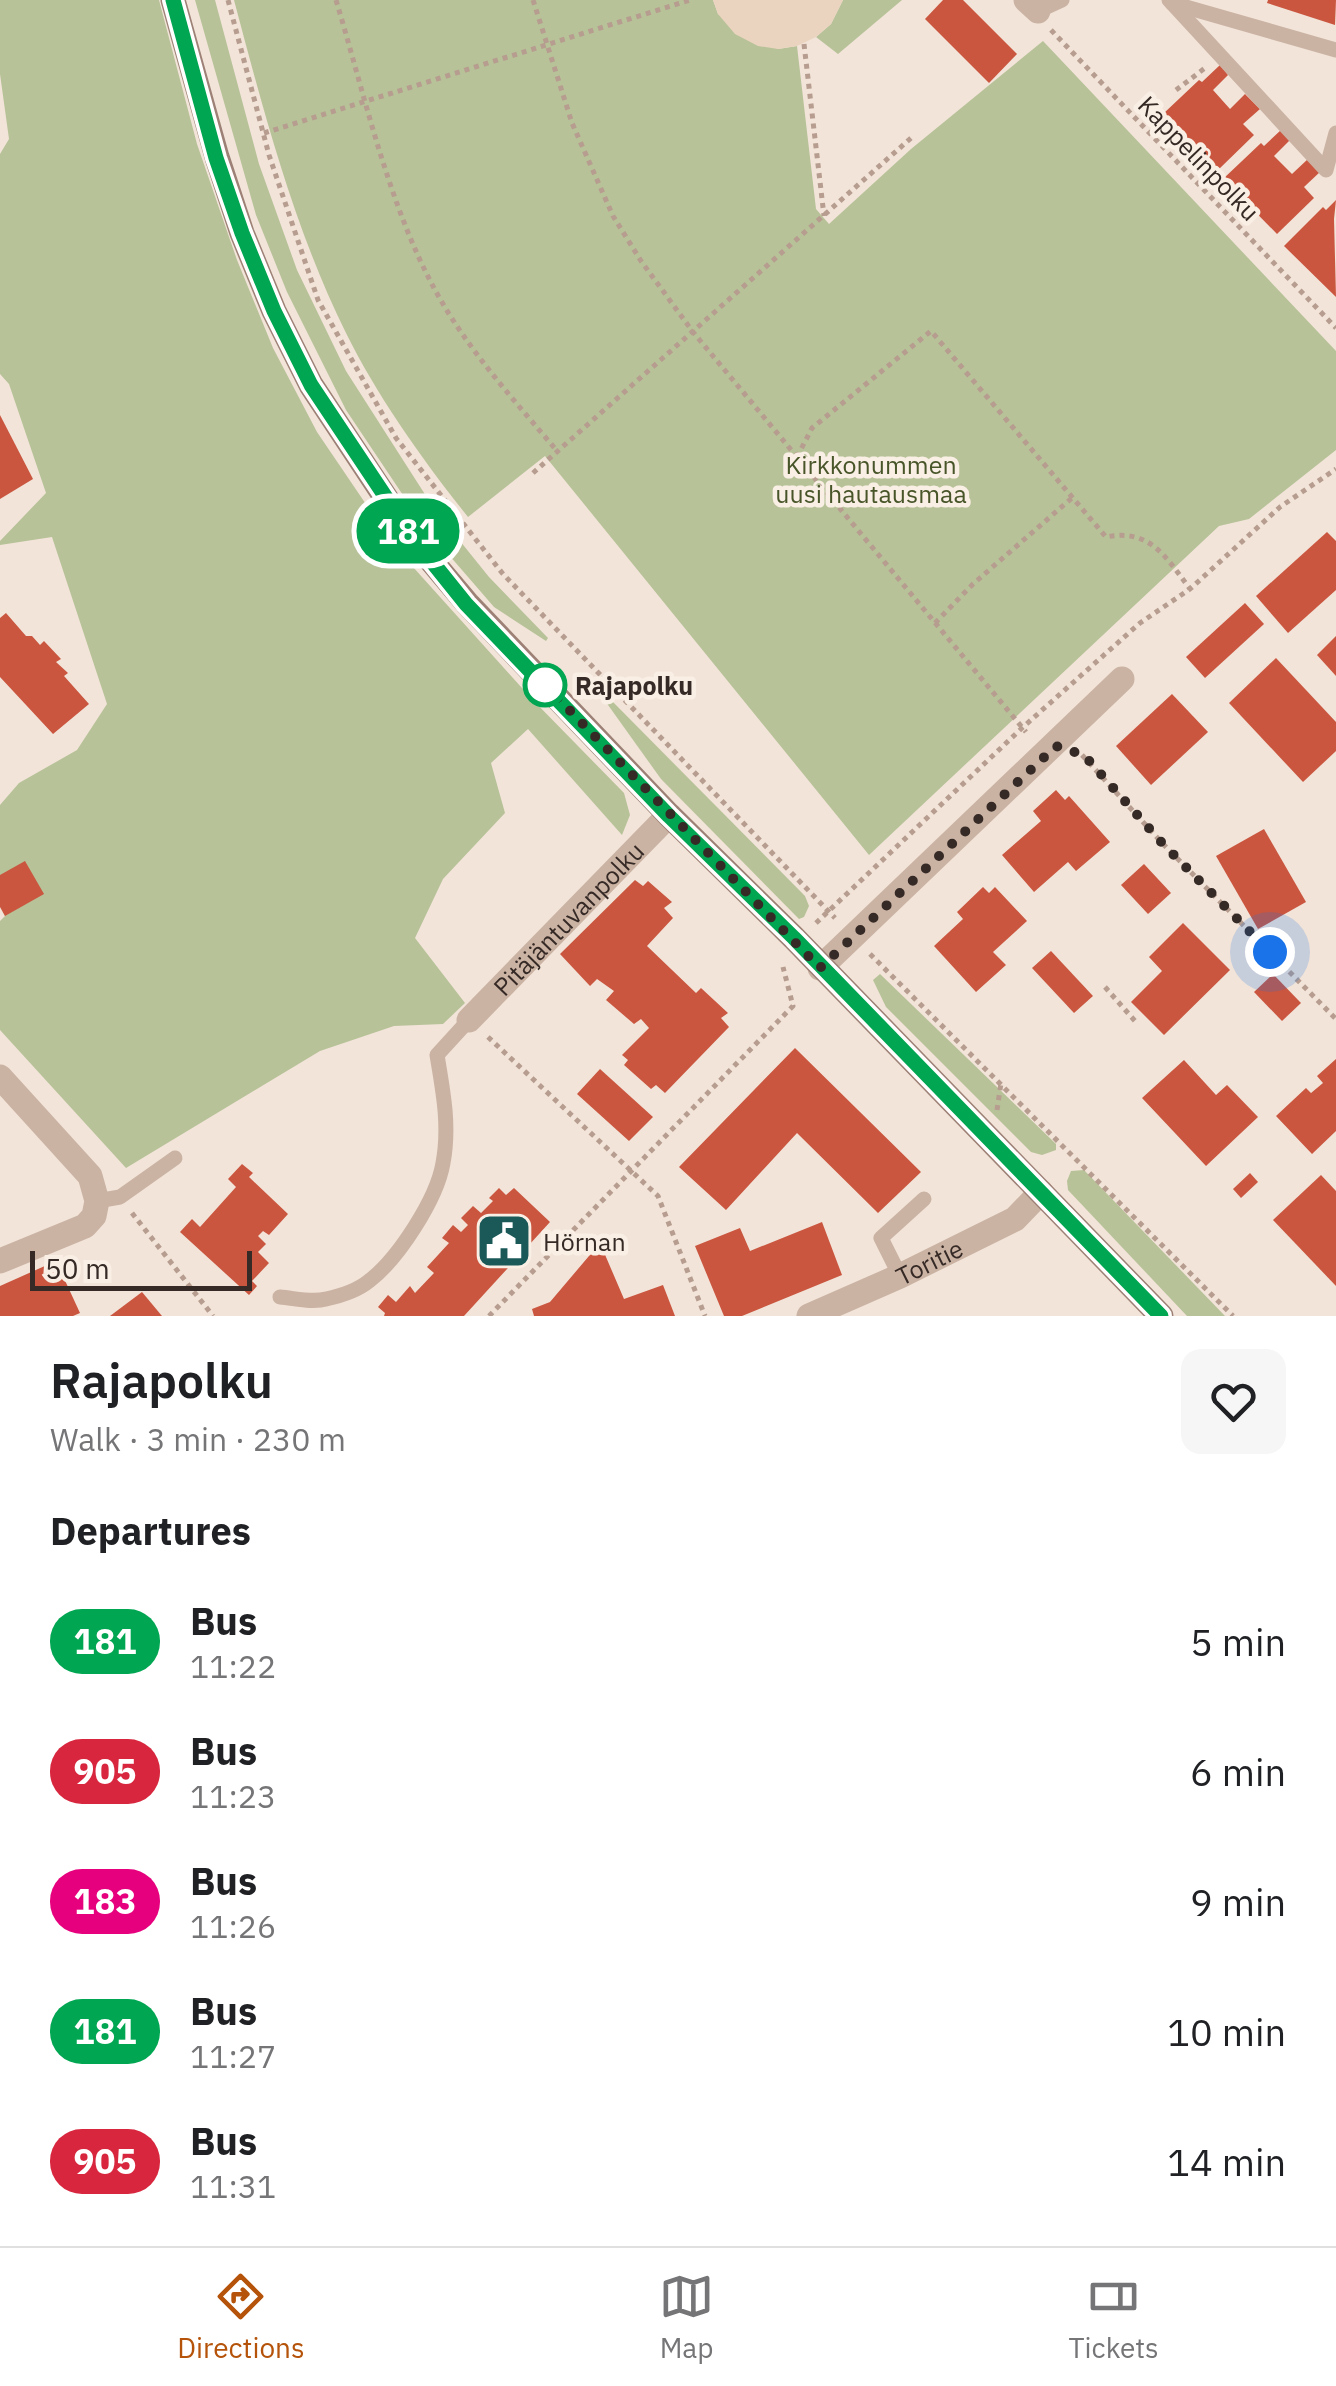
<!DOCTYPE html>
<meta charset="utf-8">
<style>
:root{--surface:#fff;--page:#f6f6f6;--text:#202124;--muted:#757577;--line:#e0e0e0;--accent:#b45309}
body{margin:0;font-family:"IBM Plex Sans",sans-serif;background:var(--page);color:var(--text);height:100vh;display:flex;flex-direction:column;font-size:38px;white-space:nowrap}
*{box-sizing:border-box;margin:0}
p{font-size:32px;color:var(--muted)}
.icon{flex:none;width:55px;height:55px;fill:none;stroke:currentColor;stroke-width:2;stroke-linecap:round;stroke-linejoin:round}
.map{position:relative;height:1316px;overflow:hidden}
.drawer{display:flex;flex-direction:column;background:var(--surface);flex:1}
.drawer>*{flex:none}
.badge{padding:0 20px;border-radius:32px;font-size:35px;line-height:65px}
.scale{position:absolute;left:30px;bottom:25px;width:222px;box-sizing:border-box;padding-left:10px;border:5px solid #362a26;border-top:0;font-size:28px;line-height:35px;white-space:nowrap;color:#362a26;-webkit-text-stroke:8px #faefe5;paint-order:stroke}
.you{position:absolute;width:50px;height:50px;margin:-25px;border:8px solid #fff;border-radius:50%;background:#1a73e8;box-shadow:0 0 0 15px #1a73e833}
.map>.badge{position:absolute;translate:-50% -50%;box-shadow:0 0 0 5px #fff}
h2{padding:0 50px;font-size:38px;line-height:90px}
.round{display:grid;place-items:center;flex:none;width:105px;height:105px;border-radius:20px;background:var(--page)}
.summary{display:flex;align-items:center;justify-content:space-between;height:170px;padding:0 50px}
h1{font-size:48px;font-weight:600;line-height:75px}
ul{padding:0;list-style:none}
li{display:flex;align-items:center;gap:30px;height:130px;padding:0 50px}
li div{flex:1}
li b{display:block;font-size:38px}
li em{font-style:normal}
li .badge{min-width:110px;font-weight:700;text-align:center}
.tab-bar{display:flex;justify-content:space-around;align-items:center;height:140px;border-top:2px solid var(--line);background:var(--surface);font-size:28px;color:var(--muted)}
.tab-bar a{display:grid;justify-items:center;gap:5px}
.tab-bar .selected{color:var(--accent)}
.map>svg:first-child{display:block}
.green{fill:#b7c298}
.plaza{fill:#ebd4bf}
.building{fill:#ca563f}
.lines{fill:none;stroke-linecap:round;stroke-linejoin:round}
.path{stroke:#b69d8f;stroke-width:5;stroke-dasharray:5 5;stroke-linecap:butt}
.lane{stroke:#cbb3a4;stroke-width:15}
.street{stroke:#cbb3a4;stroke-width:25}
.secondary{stroke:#9e8176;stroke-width:25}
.line-casing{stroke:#fff;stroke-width:22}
.line{stroke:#00a651;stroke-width:15}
.walk{stroke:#362a26;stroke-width:10;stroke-dasharray:0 18}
.stop-dot{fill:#fff;stroke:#00a651;stroke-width:5}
.labels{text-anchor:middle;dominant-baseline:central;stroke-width:9;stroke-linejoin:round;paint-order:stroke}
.street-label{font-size:25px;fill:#362a26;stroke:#faefe5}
.park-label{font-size:25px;fill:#485529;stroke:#faefe5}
.stop-label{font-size:25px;font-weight:bold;fill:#362a26;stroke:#faefe5;text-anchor:start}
.poi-label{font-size:25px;fill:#362a26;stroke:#faefe5;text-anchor:start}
</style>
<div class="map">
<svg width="1336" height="1316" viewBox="0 0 1336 1316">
<rect width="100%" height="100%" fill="#f2e4d9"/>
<!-- green -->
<g class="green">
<path d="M0,0H159L197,144L237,260L273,348L317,432L395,547L531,698L624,793L630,815L622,835L528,729L491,763L505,813L443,879L415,938L465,1003L443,1024L394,1026L320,1051L126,1168L0,1030V921L5,916L0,904V805L19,783L77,750L107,704L52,537L0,545V541L46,493L9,384L0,374V154L9,139L0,74Z"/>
<path d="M195,0H215L259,164L297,270L346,371L435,510L489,577L548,638L546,641L494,607L423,525L346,410L287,292L256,215Z"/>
<path d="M234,0H713L718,14L778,49L797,46L816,209L829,224L911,149L1043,41L1336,351V450L1249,519L1219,526L869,855L545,456L468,517C424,462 377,396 346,333C294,228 264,113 234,0Z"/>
<path d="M843,0H902L838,54L816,37L831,24Z"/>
<path d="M598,691L610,699L805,896L809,906L804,917L799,919L661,779Z"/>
<path d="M880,974L1056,1144V1150L1042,1155L1031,1152L886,1007L873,980Z"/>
<path d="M1084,1170L1225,1316H1187L1068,1190L1067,1181L1071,1171Z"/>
</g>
<!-- plaza -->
<path class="plaza" d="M713,0H843L831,24L816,37L797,46L778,49L758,46L735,34L718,14Z"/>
<!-- building -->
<g class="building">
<path d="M943,0H963L1017,54L989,83L925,19Z"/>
<path d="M1268,0H1336L1335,25L1267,3Z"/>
<path d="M1220,65L1228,75L1213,90L1230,109L1245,94L1260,109L1243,124L1254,135L1217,171L1163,114L1199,80L1202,82Z"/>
<path d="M1281,130L1290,140L1274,156L1292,174L1309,158L1321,171L1304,187L1314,198L1277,234L1223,179L1261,143L1264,146Z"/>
<path d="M1336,200L1334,219L1336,297L1284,246L1323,207L1326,210Z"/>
<path d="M0,415L33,479L0,499Z"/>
<path d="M1327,532L1336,541V590L1288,633L1256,596Z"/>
<path d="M1245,603L1264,624L1205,678L1186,657Z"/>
<path d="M6,613L26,636H32L40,645L44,641L61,659L56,662L68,673L64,676L89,704L53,734L0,677V618Z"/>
<path d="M1336,636V676L1317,655Z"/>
<path d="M1276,658L1336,722V751L1303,782L1229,703Z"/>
<path d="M1172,694L1208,732L1151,785L1116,746Z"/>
<path d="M1056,790L1065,800L1069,796L1110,842L1076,871L1068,862L1034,892L1002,855L1041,821L1033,811Z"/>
<path d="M1264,829L1306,902L1258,929L1216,856Z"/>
<path d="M25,861L44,894L5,916L0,907V875Z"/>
<path d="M1144,864L1171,893L1148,914L1121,885Z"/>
<path d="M635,880L643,886L648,881L672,902L664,908L673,918L647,946L696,993L701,988L728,1013L721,1018L729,1027L665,1093L656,1085L651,1089L624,1065L628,1060L622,1055L649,1028L641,1019L634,1024L606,1000L614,991L597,979L590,986L560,954Z"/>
<path d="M983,887L989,893L995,887L1027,921L993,952L1006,965L976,992L934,946L963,919L957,912Z"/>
<path d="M1183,923L1230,970L1164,1035L1131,1002L1162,971L1149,957Z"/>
<path d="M1051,951L1093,996L1074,1013L1032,968Z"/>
<path d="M1273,974L1301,1003L1282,1021L1254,992Z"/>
<path d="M795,1048L921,1172L878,1213L797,1133L726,1210L679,1167Z"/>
<path d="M1336,1059V1131L1312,1154L1276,1116L1306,1088L1311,1093L1323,1083L1317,1076Z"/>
<path d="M1184,1060L1216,1095L1227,1085L1258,1117L1206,1166L1142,1098Z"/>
<path d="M600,1069L653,1117L629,1141L577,1094Z"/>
<path d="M242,1164L253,1173L249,1177L288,1214L269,1235L263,1231L258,1236L266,1244L258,1252L269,1263L252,1281L257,1286L249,1295L180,1232L192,1219L200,1227L236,1187L228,1179Z"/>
<path d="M1250,1173L1258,1182L1241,1198L1233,1189Z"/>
<path d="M1321,1175L1336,1191V1286L1273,1220Z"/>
<path d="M499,1188L506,1195L514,1188L550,1222L464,1316H384L385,1313L378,1307L388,1295L396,1302L410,1286L415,1293L434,1273L427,1267L449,1243L442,1238L453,1225L461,1232L468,1225L461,1218L473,1206L481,1213L493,1201L489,1198Z"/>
<path d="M822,1222L842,1275L742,1316H724L695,1246L740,1228L750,1251Z"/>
<path d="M600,1243L624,1299L663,1285L675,1316H534L532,1309L550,1302Z"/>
<path d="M56,1261L80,1313L73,1316H0V1286Z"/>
<path d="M142,1292L162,1316H110Z"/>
</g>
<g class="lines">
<!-- path -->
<g class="path">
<path d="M228,0L269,155L318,300L396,438L503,574L835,918"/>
<path d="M336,0C364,93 388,203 434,288C466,348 514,400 558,452"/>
<path d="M533,0L572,123L613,216L641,261L693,332L1026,732"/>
<path d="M1051,30L1336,328"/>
<path d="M804,44L824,216"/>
<path d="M1176,90L1205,68"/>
<path d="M264,133L690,0"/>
<path d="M797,457L812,428L931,331L1106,537C1150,528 1166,557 1190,589"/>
<path d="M533,473L911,138"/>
<path d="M935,623L973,584L1073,497"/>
<path d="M1082,755L1163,844L1336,1019"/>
<path d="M816,923L1022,728L1140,623L1190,589L1280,507L1336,469"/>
<path d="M870,954L1233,1316"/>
<path d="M1105,987L1135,1021"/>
<path d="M488,1037L658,1196L705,1316"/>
<path d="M997,1110L1001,1083"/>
<path d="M132,1213L213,1316"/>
<path d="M489,1316L793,1006L783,967"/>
</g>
<!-- lane -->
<g class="lane">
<path d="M1169,0L1326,170L1336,133"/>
<path d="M1172,3L1336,50"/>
<path d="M1038,11L1062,0"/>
<path d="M97,1201L120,1197L175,1158"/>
<path d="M900,1276L881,1238L924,1199"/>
<path d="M280,1297C294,1298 312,1303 326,1299C340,1296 358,1290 369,1281C398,1259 437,1199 443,1163C450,1126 443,1091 437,1055L469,1020"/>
</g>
<!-- street -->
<g class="street">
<path d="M1026,0L1038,11"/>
<path d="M820,968L1122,679"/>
<path id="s1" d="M469,1020L669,815"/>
<path d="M0,1077L90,1176L97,1201L94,1216L85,1226L0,1261"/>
<path id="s2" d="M809,1316L900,1276L1015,1219L1041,1192"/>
</g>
<!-- secondary -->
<path class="secondary" d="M173,0L217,157L242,233L274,311L311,385L413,539L467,603L669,815L794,938L1161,1316"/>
</g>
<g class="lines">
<!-- line casing -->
<g class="line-casing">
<path id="line" d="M173,0L216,158L242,233L274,311L311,385L413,538L466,604L669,816L794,938L1161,1316"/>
</g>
<!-- line -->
<use href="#line" class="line"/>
<!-- walk -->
<path class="walk" d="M545,685L820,968L1056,746L1084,755L1163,844L1270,952"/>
</g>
<!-- icons -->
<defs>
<g id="civic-square" transform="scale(2.875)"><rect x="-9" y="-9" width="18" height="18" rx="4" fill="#1a5958" stroke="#faefe5"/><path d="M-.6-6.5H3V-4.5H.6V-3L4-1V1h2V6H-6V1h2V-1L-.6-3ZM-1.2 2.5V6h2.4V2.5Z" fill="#fff"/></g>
</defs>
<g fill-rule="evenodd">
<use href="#civic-square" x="504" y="1241"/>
</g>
<!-- markers -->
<circle class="stop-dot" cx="545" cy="685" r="20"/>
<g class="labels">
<!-- street labels -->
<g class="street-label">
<text transform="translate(1199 158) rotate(46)">Kappelinpolku</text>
<text stroke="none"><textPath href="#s1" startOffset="142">Pitäjäntuvanpolku</textPath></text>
<text stroke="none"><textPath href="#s2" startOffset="132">Toritie</textPath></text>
</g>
<!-- park labels -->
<g class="park-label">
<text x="871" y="464">Kirkkonummen<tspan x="871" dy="29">uusi hautausmaa</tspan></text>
</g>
<!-- stop labels -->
<g class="stop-label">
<text x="575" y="685">Rajapolku</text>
</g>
<!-- poi labels -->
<g class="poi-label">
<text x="543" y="1241">Hörnan</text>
</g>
</g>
</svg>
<div class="scale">50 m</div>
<div class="you" style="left:1270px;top:952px"></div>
<b class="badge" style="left:408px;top:531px;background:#00a651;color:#fff">181</b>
</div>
<section class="drawer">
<div class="summary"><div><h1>Rajapolku</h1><p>Walk · 3 min · 230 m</p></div><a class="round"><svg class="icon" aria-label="heart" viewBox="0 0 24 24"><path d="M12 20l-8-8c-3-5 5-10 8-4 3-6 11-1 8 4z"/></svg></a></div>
<h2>Departures</h2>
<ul>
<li><span class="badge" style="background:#00a651;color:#fff">181</span><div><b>Bus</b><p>11:22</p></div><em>5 min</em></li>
<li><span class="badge" style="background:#d7263d;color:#fff">905</span><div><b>Bus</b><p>11:23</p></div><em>6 min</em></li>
<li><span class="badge" style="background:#e6007e;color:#fff">183</span><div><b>Bus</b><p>11:26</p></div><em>9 min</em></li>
<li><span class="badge" style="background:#00a651;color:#fff">181</span><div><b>Bus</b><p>11:27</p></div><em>10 min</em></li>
<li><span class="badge" style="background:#d7263d;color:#fff">905</span><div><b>Bus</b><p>11:31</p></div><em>14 min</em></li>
</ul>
</section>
<nav class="tab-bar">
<a class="selected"><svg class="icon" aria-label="directions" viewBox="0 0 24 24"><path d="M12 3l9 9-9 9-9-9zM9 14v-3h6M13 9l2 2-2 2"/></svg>Directions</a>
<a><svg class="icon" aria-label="map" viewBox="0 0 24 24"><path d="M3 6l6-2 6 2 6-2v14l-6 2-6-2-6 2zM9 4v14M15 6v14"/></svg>Map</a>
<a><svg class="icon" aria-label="tickets" viewBox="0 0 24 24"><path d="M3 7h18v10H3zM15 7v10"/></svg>Tickets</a>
</nav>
